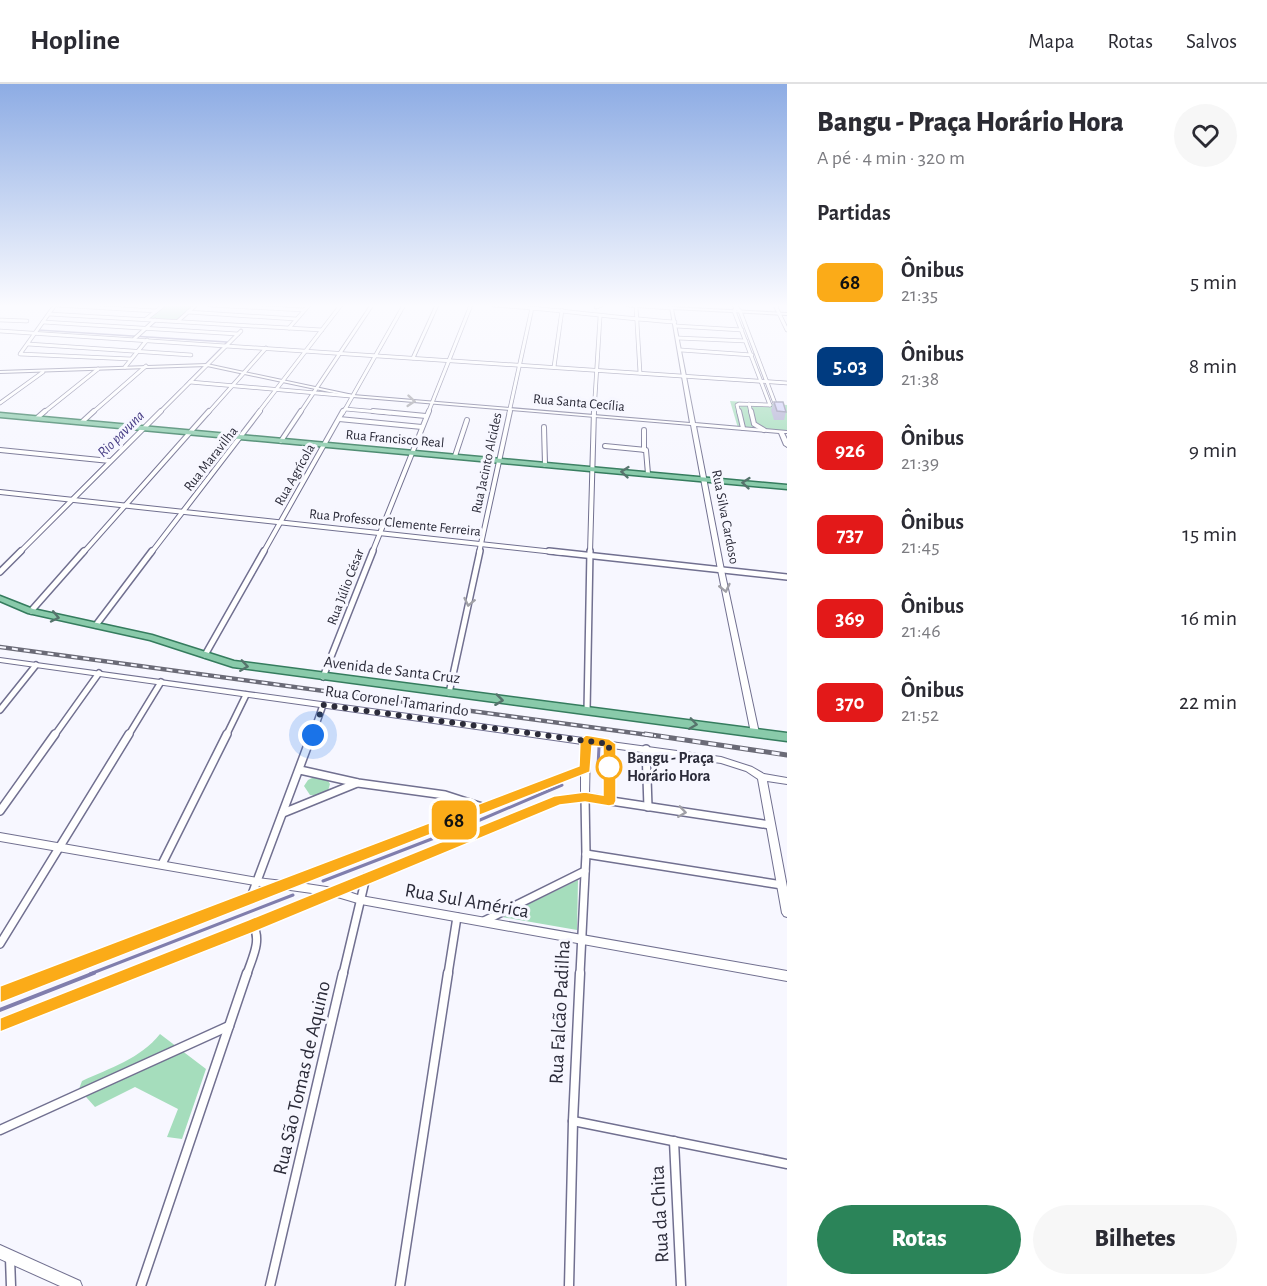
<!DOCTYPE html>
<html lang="pt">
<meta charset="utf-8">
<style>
:root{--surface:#fff;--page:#f7f7f7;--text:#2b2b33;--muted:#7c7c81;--line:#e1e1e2;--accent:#2b8459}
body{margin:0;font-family:"Alegreya Sans",sans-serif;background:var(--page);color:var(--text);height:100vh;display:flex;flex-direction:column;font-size:22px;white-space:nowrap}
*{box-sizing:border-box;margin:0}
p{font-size:20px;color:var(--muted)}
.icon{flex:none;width:33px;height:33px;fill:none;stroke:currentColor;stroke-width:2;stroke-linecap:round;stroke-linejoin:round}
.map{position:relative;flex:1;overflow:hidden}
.sheet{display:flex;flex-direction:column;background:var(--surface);width:480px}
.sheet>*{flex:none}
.badge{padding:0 12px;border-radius:9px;font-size:21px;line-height:39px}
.you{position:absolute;width:30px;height:30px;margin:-15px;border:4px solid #fff;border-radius:50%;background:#1a73e8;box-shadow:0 0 0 9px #1a73e833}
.map>.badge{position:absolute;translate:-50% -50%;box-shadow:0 0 0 3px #fff}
h2{padding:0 30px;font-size:22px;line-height:54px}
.round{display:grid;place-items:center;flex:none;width:63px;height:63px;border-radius:32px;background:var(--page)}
.overview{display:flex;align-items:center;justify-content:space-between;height:102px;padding:0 30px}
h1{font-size:28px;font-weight:800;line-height:45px}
.primary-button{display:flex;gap:12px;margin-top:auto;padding:12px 30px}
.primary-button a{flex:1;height:69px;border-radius:36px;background:var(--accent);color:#fff;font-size:24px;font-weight:800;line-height:69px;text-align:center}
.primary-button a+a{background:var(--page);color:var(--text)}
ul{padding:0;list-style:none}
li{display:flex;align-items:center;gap:18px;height:84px;padding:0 30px}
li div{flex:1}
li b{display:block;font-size:22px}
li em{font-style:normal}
li .badge{min-width:66px;font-weight:700;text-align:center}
header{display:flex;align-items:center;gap:36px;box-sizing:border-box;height:84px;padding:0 30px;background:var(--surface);border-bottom:2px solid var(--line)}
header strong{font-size:28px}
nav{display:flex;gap:33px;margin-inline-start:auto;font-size:21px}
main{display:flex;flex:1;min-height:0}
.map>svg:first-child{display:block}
.green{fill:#a5ddbc}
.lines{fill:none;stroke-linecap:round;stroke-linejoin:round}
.stream-far2{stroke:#807ead;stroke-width:1.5}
.stream-far1{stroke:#807ead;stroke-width:3}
.stream{stroke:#807ead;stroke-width:4}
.street-far4-casing{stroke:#717090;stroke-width:4.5}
.street-far3-casing{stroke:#717090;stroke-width:6}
.street-far2-casing{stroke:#717090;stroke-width:8}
.street-far1-casing{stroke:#717090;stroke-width:10}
.street-casing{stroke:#717090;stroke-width:11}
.secondary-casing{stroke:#717090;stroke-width:2}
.primary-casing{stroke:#357c5e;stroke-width:3}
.street-far4{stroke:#fff;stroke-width:3}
.street-far3{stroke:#fff;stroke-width:4}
.street-far2{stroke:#fff;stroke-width:5}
.street-far1{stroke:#fff;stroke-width:7}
.street{stroke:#fff;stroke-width:8}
.secondary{fill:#fff;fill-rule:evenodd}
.primary{fill:#89caaa;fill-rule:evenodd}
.rail-far1-casing{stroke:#6b6b77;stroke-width:4.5}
.rail-casing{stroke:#6b6b77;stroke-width:5}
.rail-far1{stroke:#f7f7ff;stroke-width:2;stroke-dasharray:6;stroke-linecap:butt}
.rail{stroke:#f7f7ff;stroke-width:3;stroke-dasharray:8;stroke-linecap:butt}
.wall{fill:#b5b4d5}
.building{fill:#d2d1f8;stroke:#9392ae;stroke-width:1.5}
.oneway{stroke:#a0a0a6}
.oneway2{stroke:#56736c}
.line{fill:#fbab18;stroke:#fff;stroke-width:1.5}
.walk{stroke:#2c2c3a;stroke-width:6;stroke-dasharray:0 10.8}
.stop-dot{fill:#fff;stroke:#fbab18;stroke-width:3}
.labels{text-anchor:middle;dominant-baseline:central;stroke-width:6;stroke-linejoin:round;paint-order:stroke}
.far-street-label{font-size:14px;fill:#2c2c3a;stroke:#f7f7ff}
.far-water-label{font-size:15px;font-style:italic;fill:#453b84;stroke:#f7f7ff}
.street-label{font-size:16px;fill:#2c2c3a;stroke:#f7f7ff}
.stop-label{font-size:16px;font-weight:bold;fill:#2c2c3a;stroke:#f7f7ff;text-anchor:start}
.near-street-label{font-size:20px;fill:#2c2c3a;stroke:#f7f7ff}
</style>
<header>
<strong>Hopline</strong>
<nav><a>Mapa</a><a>Rotas</a><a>Salvos</a></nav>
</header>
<main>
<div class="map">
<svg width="787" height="1202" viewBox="0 0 787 1202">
<rect width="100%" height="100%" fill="#f7f7ff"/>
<!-- green -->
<g class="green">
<path d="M165,221H195L178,236L150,234Z"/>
<path d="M730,317L787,321V348L738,344Z"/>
<path d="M316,692L327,695L330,700L328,707L318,712L310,711L304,702L308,696Z"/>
<path d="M578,796L577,846L502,833Z"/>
<path d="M160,950L206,985L182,1055L167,1053L178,1025L135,1003L95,1023L79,1005L82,997C110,984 140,975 160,950Z"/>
</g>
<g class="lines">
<!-- stream-far2 -->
<g class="stream-far2">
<path d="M38,246L227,258L185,301"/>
<path d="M159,327L181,305"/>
<path d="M32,454L127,358"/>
</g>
<!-- stream-far1 -->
<g class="stream-far1">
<path d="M598,682L599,663"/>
<path d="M323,797L473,739L562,701"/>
<path d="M90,890L293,811"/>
</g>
<!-- stream -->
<path class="stream" d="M0,926L94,889"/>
<!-- street-far4 casing -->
<g class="street-far4-casing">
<g id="street-far4">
<path d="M55,221L20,270L131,275"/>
<path d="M57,221L156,227"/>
<path d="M210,221L304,226"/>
<path d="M493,221C554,225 614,234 675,238"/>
<path d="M628,221L671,224V221"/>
<path d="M734,221L740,227L776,322"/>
<path d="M775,221L787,246"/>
<path d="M636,222L640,289"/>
<path d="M596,223L602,221"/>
<path d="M736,224L734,227L770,321"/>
<path d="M188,228L296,235"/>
<path d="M49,230L322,246"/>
<path d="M146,235L164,221"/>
<path d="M0,236L27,237"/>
<path d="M178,237L196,221"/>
<path d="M43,238L238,250"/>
<path d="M676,242L742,246"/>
<path d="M289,244L309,221"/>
<path d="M0,247L787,299"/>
<path d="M678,254L746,257"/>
<path d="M134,255L155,236"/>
<path d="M28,260L191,271"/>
<path d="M681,266L752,271"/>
<path d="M413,274L437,221"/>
<path d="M125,283L147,256"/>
<path d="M554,283L562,226"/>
<path d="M190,298L350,312"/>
<path d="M0,319L43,288"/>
<path d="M749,320L751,329"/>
<path d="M345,325L390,329"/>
<path d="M43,329L98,285"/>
<path d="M92,329L146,282"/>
<path d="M159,329L241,247"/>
<path d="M208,329L266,264"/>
<path d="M258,329L341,221"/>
<path d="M300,329L372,221"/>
<path d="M343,329L404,221"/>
<path d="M428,329L471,221"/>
<path d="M509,329L532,224"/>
<path d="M594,329L600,233"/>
<path d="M739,329L737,321L739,320L770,321"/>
</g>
</g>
<!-- street-far3 casing -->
<g class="street-far3-casing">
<g id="street-far3">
<path d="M373,327L426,332"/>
<path d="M739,327L743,344"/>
<path d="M751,327L754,340L764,346"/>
<path d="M37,334L45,327"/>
<path d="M339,335L422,343"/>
<path d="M82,338L94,327"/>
<path d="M544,343L545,381"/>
<path d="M644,346V366"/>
<path d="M281,357L301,327"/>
<path d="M605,362L646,366L648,390"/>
<path d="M0,366L110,377"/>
<path d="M455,372L467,336"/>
<path d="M0,408L563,469"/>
<path d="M19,469L161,327"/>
<path d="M83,469L209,327"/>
<path d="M151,469L260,327"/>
<path d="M263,469L343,327"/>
<path d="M372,469L429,327"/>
<path d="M479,469L510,327"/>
<path d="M590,469L594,327"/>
</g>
</g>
<!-- street-far2 casing -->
<g class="street-far2-casing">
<g id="street-far2">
<path d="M549,467L787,493"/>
<path d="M0,488L21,467"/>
<path d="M31,527L84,467"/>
<path d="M96,541L152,467"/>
<path d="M205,571L264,467"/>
<path d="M323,593L373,467"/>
<path d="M449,609L480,467"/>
<path d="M0,626L36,581"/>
<path d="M587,627L590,467"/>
<path d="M54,652L99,589"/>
<path d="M128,652L161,598"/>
<path d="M226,652L246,611"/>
<path d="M312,652L323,621"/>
</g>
</g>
<!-- street-far1 casing -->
<g class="street-far1-casing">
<g id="street-far1">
<path d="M646,665L648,723"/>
<path d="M300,686L358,699L445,711L485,724"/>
<path d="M0,727L55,650"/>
<path d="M283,729L357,699"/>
<path d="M586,770L782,801"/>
<path d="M162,780L227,650"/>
<path d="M251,813L312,650"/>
<path d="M484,837L585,787"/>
<path d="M0,860L129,650"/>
<path d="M247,890C252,874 262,857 253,841"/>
<path d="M343,890L366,793"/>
<path d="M448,890L457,833"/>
<path d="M580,890L586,770L585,713L770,741"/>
</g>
</g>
<!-- street casing -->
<g class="street-casing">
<g id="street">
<path d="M573,1037L787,1080"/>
<path d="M0,1046L229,942"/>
<path d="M674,1057L681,1202"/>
<path d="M10,1174L11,1202"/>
<path d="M141,1202L247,889"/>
<path d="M270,1202L343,889"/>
<path d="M400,1202L448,889"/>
<path d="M569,1202L573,1037L580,889"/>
</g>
</g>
<!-- secondary casing -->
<g class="secondary-casing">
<g id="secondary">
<path d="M670,223L787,229V231L673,225L695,339L787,347V349H784L787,355V363L784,361L779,349L696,342L724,486L759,649L758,651H752L751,649L718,486L691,341L353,313L207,282L0,289V287L207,280L353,311L690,339Z"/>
<path d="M0,574L583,654L586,653L589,655L721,673L752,683L764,690L787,694V700L767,697L787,803V833L784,832L782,829L758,695L746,687L721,679L590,661L589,713L588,715L560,719L346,807L361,812L787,887V897L361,820L334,812L0,945V935L319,810L283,805L0,915V905L266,803L0,757V749L257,794L283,797L581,683L582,660L0,578ZM581,690V710L556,714L333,804L300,799Z"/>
<path d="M0,1161L80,1197L82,1202H60L0,1175Z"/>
</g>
</g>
<!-- primary casing -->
<g class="primary-casing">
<g id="primary">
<path d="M0,329L787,401V405L0,333Z"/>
<path d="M0,512L33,525L152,551L234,577L787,649V657L233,583L150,556L28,529L0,517Z"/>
</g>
</g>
<!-- street-far4 -->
<use href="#street-far4" class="street-far4"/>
<!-- street-far3 -->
<use href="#street-far3" class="street-far3"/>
<!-- street-far2 -->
<use href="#street-far2" class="street-far2"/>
<!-- street-far1 -->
<use href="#street-far1" class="street-far1"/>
<!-- street -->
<use href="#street" class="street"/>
<!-- secondary -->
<use href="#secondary" class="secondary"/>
<!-- primary -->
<use href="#primary" class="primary"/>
<!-- rail-far1 casing -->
<g class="rail-far1-casing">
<path id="rail-far1" d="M0,563L656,652"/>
</g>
<!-- rail casing -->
<g class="rail-casing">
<path id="rail" d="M645,650L787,671"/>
</g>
<!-- rail-far1 -->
<use href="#rail-far1" class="rail-far1"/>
<!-- rail -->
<use href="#rail" class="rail"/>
</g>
<!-- wall -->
<path class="wall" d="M774,318L786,328L784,336H774L771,326Z"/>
<!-- building -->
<path class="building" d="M774,318H783L786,328L777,327Z"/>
<!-- one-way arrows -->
<defs><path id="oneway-chevron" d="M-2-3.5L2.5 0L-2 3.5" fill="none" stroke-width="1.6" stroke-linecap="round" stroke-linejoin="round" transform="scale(1.5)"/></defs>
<g class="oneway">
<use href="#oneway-chevron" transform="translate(411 317) rotate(5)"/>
<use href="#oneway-chevron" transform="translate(725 504) rotate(77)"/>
<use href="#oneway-chevron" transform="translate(469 518) rotate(102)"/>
<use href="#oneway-chevron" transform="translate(682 728) rotate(8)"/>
</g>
<g class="oneway2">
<use href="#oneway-chevron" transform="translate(625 388) rotate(-175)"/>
<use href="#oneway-chevron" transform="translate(746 399) rotate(-175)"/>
<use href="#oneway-chevron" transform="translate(55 533) rotate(12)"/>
<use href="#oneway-chevron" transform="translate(244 582) rotate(8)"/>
<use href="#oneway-chevron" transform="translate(499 616) rotate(7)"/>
<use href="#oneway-chevron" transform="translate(693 640) rotate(8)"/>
</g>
<!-- sky -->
<linearGradient id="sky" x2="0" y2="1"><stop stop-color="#8dace4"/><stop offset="0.57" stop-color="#fbfbff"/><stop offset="1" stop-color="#fbfbff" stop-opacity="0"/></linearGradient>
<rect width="787" height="389" fill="url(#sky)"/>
<!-- line -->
<path class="line" d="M586,651L609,655L616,660V717L614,721L609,722L585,718L560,721L259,846L0,948V934L248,836L554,712L585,708L603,711V663L592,662L590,688L0,919V902L579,682L580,656Z"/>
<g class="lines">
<!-- walk -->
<path class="walk" d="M313,651L323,621L609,660V683"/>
</g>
<!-- markers -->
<circle class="stop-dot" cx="609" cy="683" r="12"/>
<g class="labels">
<!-- far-street labels -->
<g class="far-street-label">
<text transform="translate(579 319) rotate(5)">Rua Santa Cecília</text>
<text transform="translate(395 355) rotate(5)">Rua Francisco Real</text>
<text transform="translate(211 375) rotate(-52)">Rua Maravilha</text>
<text transform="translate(487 379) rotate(-78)">Rua Jacinto Alcides</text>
<text transform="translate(295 391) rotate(-61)">Rua Agrícola</text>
<text transform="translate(725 433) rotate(79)">Rua Silva Cardoso</text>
<text transform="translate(395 439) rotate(6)">Rua Professor Clemente Ferreira</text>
<text transform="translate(346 503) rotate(-69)">Rua Júlio César</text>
</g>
<!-- far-water labels -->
<g class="far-water-label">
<text transform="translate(121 350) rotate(-45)">Rio pavuna</text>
</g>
<!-- street labels -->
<g class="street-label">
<text transform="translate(392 586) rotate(7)">Avenida de Santa Cruz</text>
<text transform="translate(397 617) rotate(8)">Rua Coronel Tamarindo</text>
</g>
<!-- stop labels -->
<g class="stop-label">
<text x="627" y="674">Bangu - Praça<tspan x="627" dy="18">Horário Hora</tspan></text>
</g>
<!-- near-street labels -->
<g class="near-street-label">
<text transform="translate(467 817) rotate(10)">Rua Sul América</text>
<text transform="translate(560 928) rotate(-87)">Rua Falcão Padilha</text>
<text transform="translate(302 994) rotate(-77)">Rua São Tomas de Aquino</text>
<text transform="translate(660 1130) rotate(-93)">Rua da Chita</text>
</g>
</g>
</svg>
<div class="you" style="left:313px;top:651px"></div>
<b class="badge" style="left:454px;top:736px;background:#fbab18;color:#111">68</b>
</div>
<section class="sheet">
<div class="overview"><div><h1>Bangu - Praça Horário Hora</h1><p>A pé · 4 min · 320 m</p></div><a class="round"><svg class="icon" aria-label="heart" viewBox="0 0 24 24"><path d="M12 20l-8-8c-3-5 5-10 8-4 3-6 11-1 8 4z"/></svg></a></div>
<h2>Partidas</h2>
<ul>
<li><span class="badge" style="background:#fbab18;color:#111">68</span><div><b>Ônibus</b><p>21:35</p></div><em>5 min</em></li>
<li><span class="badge" style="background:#003b80;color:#fff">5.03</span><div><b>Ônibus</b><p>21:38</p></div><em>8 min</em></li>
<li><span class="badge" style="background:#e31919;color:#fff">926</span><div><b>Ônibus</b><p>21:39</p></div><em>9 min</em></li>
<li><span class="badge" style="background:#e31919;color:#fff">737</span><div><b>Ônibus</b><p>21:45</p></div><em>15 min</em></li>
<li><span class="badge" style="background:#e31919;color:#fff">369</span><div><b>Ônibus</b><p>21:46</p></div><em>16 min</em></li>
<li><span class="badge" style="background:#e31919;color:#fff">370</span><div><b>Ônibus</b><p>21:52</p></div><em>22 min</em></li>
</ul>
<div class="primary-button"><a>Rotas</a><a>Bilhetes</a></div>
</section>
</main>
